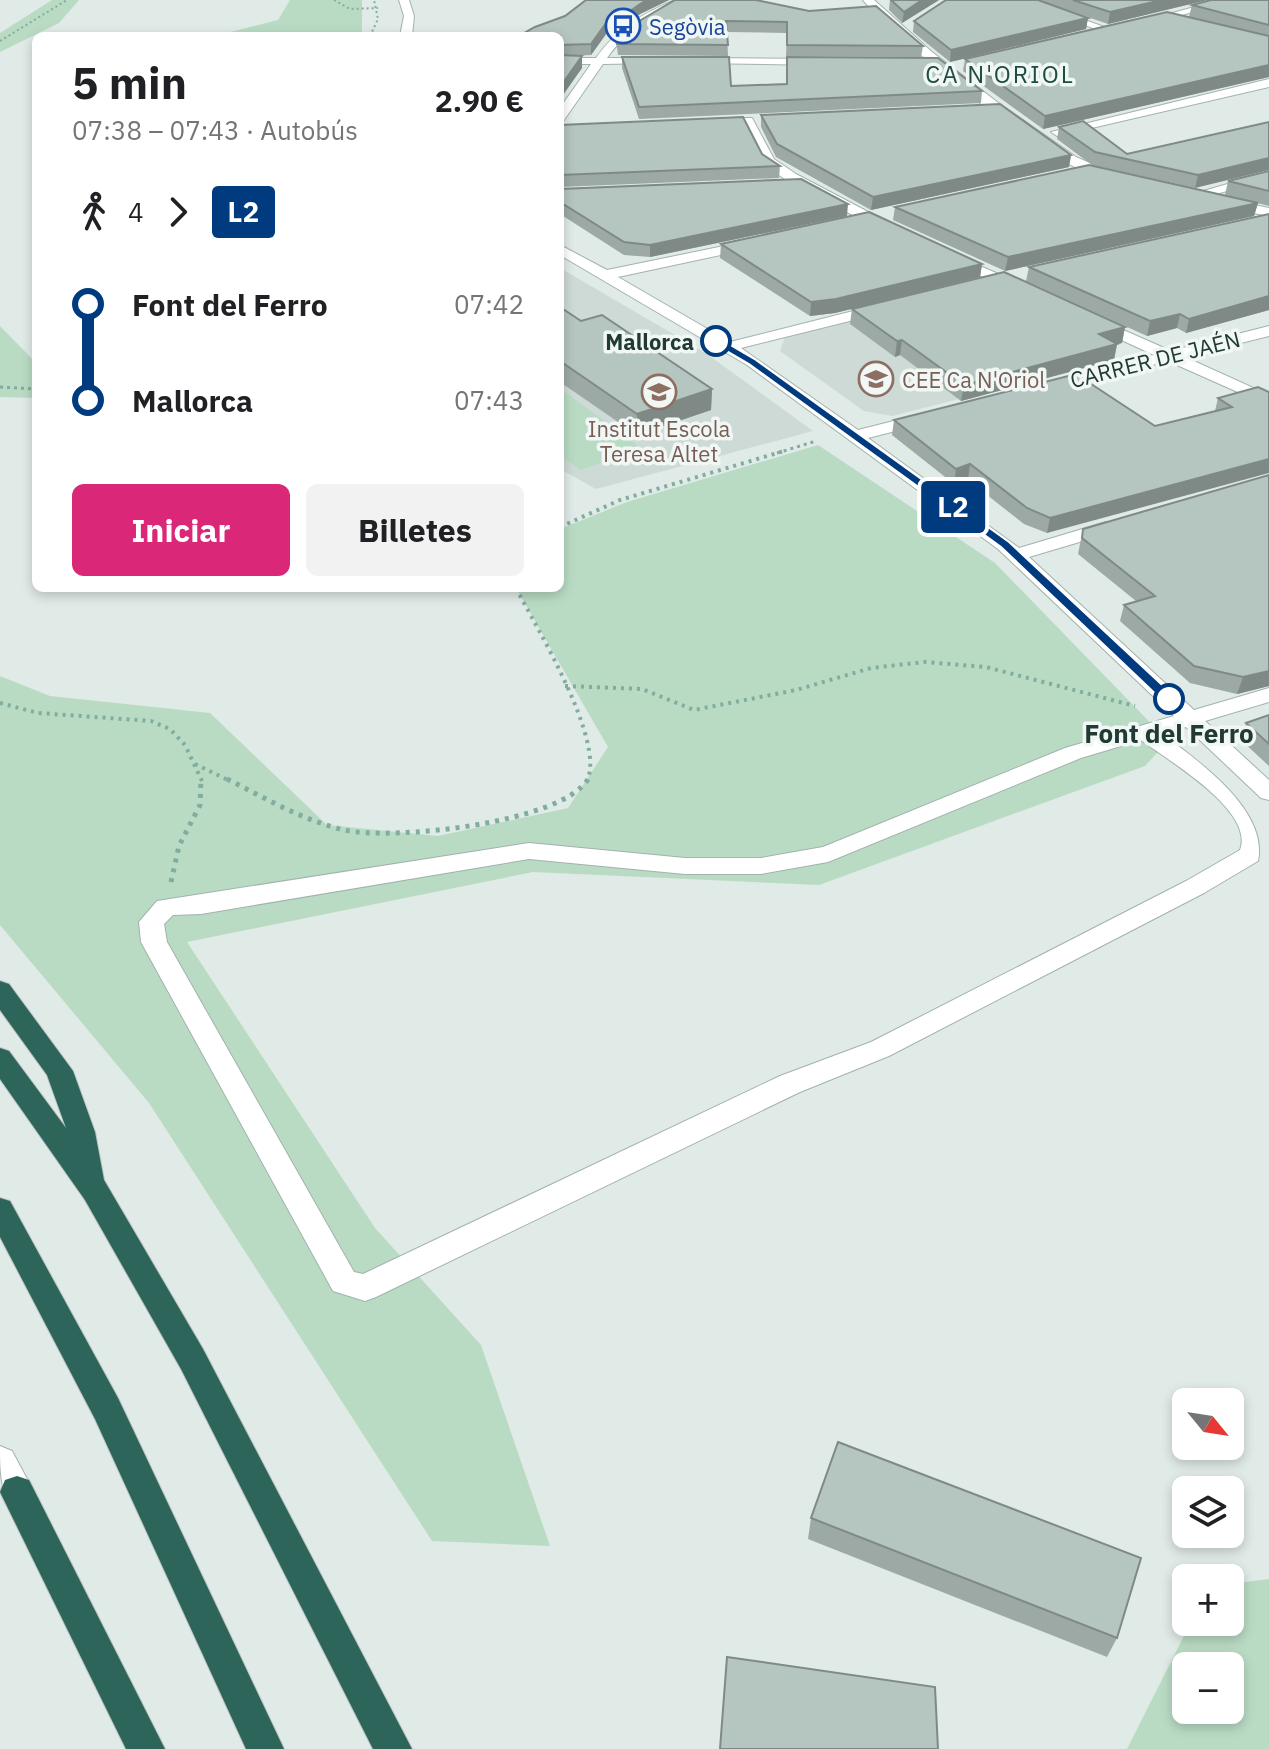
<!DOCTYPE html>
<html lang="es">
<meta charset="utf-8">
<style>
:root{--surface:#fff;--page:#f2f2f2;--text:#202124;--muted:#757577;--accent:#db2777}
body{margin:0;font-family:"IBM Plex Sans",sans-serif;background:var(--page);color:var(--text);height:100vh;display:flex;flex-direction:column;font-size:30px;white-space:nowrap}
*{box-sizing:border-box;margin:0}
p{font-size:26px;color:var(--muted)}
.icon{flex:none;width:44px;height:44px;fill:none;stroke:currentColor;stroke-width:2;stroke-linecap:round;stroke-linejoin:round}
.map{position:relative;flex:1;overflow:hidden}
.panel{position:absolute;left:32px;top:32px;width:532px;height:560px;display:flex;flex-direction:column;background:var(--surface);border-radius:12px;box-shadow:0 4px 12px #0003}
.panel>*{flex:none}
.badge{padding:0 16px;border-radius:6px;font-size:28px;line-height:52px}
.needle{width:52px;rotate:120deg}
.tools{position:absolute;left:1172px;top:1388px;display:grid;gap:16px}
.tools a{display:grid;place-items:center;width:72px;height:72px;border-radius:12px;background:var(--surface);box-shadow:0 4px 12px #0003;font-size:40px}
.map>.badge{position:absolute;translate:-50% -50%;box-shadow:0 0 0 4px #fff}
.legs{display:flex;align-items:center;gap:12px;height:88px;padding:0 40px;font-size:26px}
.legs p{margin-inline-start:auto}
.overview{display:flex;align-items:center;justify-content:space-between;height:136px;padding:0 40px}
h1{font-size:44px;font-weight:800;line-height:60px}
.primary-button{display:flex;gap:16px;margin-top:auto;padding:16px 40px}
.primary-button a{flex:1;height:92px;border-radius:12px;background:var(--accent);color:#fff;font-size:32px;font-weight:800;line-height:92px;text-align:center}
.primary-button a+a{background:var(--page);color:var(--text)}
ul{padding:0 40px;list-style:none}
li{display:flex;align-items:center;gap:28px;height:96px;font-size:30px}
li i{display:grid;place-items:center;width:12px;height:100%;margin:0 10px;background:currentColor}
li i::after{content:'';width:20px;height:20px;margin:-10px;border:6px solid;border-radius:50%;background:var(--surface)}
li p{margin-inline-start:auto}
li:first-child i{background:linear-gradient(#0000 50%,currentColor 0)}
li:last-child i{background:linear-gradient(currentColor 50%,#0000 0)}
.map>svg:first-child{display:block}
.built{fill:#cedad5}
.green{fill:#b9dbc4;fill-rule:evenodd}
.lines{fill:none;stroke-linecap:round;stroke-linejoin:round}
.minor-casing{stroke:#a3b2ad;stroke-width:2}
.highway-casing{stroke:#bcc4c2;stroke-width:2}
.path-far3{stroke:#81ada1;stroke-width:2;stroke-dasharray:2 3;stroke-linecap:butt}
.path-far2{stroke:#81ada1;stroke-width:3;stroke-dasharray:3 4;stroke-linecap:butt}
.path-far1{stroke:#81ada1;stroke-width:4;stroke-dasharray:3 5;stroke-linecap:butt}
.path{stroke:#81ada1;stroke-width:5;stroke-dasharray:4 6;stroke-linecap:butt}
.minor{fill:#fff;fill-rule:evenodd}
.highway{fill:#2e655b;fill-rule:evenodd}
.wall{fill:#9ca9a4}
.shaded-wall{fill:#7f8a86}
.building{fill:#b5c5bf;stroke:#7f8a86;stroke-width:2}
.line-1{fill:#003b80;stroke:#fff;stroke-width:2}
.stop-1-dot{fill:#fff;stroke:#003b80;stroke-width:4}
.labels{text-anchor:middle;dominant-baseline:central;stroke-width:7;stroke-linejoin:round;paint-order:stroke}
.far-transit-label{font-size:22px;fill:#164399;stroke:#f0f7f4;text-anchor:start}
.far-stop-label{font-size:22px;font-weight:bold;fill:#213a34;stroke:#f0f7f4;text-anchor:end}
.far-street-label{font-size:22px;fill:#213a34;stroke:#f0f7f4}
.far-education-label{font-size:22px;fill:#785e54;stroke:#f0f7f4;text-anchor:start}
.far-neighbourhood-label{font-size:24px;letter-spacing:2px;fill:#1e4b42;stroke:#f0f7f4}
.stop-label{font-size:26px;font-weight:bold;fill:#213a34;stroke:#f0f7f4}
</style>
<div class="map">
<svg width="1269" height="1749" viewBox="0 0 1269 1749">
<rect width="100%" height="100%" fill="#e0eae6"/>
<!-- built -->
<g class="built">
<path d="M560,268L704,352L813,431L596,489L560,469Z"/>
<path d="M905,309V359L959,399L892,416L864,411L780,351L785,337Z"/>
</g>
<!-- green -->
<g class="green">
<path d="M52,0H79L59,23L0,52V33Z"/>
<path d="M290,0H362V36H215L278,20Z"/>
<path d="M0,326L36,363V398L0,397Z"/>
<path d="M560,389H561L642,449L580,470L560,455Z"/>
<path d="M818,445L995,563L1168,741L1145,766L819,885L533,872L187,942L375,1228L481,1345L550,1546L432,1541L149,1103L0,925V676L50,696L210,713L327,825L438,836L568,808L608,747L516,588H560V529L627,502Z"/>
<path d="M1269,1579V1749H1127L1191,1622H1230V1584ZM1230,1666V1710H1186V1666Z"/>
</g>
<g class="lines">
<!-- minor casing -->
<g class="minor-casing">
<g id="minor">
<path d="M399,0H409L414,16L412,36H400L404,16Z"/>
<path d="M675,0H689C658,24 634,19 607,58H654L658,59V63L603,64L564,120L560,121V108L591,64H560V58H596C617,28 642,14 675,0Z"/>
<path d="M863,0H874L932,52L997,102L1076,157L1115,174V180C1071,186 894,37 863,0Z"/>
<path d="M1013,0H1028L1113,30L1104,32Z"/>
<path d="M1220,0H1238L1148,24L1143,21Z"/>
<path d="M699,58L818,59L824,62L818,65L695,63V59Z"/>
<path d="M1269,79V87L1057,136L1051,132Z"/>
<path d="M744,118H752L774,159L796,174L893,225V231H883L786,180L764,164L742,121Z"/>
<path d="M1269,172V180L1193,200L1186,196Z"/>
<path d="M1224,199L1269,208V216L1219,206L1217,203Z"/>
<path d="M753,240L758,241V247L618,277L730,342L881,304L886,306V312L741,348L858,430L925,413L931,414L933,418L931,422L868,438L1019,548L1106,522H1120L1122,526L1120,530L1029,557L1194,710L1269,688V702L1205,721L1269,780V800L1261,798L1186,727L1162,734C1196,759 1269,810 1258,861L1204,893L889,1056L800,1092L376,1297L365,1301L333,1291L141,942L139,922L157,901L529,843L685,858H761L823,847L1065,748L1174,716L998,549L747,365L560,255V245L607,270ZM1141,740C1169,761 1255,811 1240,850L1186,881L871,1042L780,1076L363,1274L354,1272L167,942L164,924L173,915L201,914L529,859L685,874H761L828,862L1081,758Z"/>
<path d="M950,253L1024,285L1026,288L1024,291H1014L945,260V254Z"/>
<path d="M1096,318L1171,351L1269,326V336L1185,357L1269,395V406L1168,361L1050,391L1044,389L1042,386L1044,383L1154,355L1091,326V320Z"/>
<path d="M0,1446L12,1451L34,1492L29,1504L17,1508C0,1498 0,1469 0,1446Z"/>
</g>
</g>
<!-- highway casing -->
<g class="highway-casing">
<g id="highway">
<path d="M0,981L9,984L73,1071L95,1132L104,1180L203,1349L412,1749H373L181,1369L85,1200L0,1079V1048L9,1051L66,1128L47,1075L0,1010Z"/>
<path d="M0,1198L10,1201L118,1398L284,1749H246L95,1419L0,1237Z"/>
<path d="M17,1476L29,1480L165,1749H126L0,1492L5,1480Z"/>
</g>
</g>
<!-- path-far3 -->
<g class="path-far3">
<path d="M334,0L350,9L378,8"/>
<path d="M370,36L378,19L374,0"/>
<path d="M0,41L67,0"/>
</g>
<!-- path-far2 -->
<g class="path-far2">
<path d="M0,387L36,389"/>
<path d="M777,453L816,441"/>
</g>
<!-- path-far1 -->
<g class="path-far1">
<path d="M560,527L620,500L784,451"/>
<path d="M516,588C536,627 606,741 587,781"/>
<path d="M565,686L642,689L694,710L796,690L871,668L925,662L986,667L1135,706"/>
<path d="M0,703L38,713L151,721L170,729L185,745L202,781"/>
<path d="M195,764L230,781"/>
</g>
<!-- path -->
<g class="path">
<path d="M227,779C265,798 302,820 344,830C392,841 562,823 588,779"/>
<path d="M171,882L179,846L200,805L201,779"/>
</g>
<!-- minor -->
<use href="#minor" class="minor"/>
<!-- highway -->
<use href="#highway" class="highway"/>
</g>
<!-- wall -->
<g class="wall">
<path d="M586,0H669L640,14L611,36L609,30L591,55L570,56L582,68L560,99V36L565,16Z"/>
<path d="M675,0L923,46L921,57L786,56L787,33L727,32L728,56L618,55L616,40Z"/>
<path d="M890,0H939L902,23L889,10Z"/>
<path d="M946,0H1207L1108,24L1044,2L1088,18L1086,29L950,62L913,32L914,21Z"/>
<path d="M1269,0V77L1043,129L963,71L965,59L1189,17L1192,5Z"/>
<path d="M622,57L731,86L786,84L787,57L982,91L981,103L639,119L622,68Z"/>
<path d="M761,115L1071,155L1069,167L871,210L776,157L761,127Z"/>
<path d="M1269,122L1195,188L1092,165L1057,139L1059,127L1127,154Z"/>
<path d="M560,125L762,154L780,166L779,178L560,187Z"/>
<path d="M1269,171V206L1225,195L1228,181Z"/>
<path d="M560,189L847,216L650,257L624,255L560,214Z"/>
<path d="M1258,203L1254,216L1005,271L893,220L895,207Z"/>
<path d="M1269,214V310L1186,333L1177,328L1147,336L1026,281L1029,267Z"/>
<path d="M721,244L982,264L980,277L835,313L810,316L720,258Z"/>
<path d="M560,307L581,321L712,389L711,410L637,435L560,382Z"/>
<path d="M852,309L1125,327L1122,343L1117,344L1114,360L961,401L900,355L895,357L850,324Z"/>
<path d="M1269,392L1047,533L1024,524L968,480L954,484L892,435L894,420L1155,426L1215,411L1218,398Z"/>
<path d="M1269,475V686L1237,694L1190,683L1120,621L1124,605L1136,601L1078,554L1083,529Z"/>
<path d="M1269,715V766L1241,740L1246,723Z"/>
<path d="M811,1518L1117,1638L1107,1657L808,1539Z"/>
</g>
<!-- shaded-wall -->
<g class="shaded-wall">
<path d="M647,0H669L640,14L611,36V25L640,4Z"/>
<path d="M922,0H939L902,23L904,12Z"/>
<path d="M1162,0H1207L1108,24L1110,12Z"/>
<path d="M1088,18L1086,29L950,62L951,50Z"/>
<path d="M609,19V30L591,55V44Z"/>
<path d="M582,56V68L560,99V87Z"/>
<path d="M1269,65V77L1043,129L1045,116Z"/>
<path d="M1071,155L1069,167L871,210L873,197Z"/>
<path d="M1269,158V170L1195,188L1198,175Z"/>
<path d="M1258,203L1254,216L1005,271L1008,257Z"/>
<path d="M848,204L847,216L650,257V245Z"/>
<path d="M982,264L980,277L835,313L810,316L811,302Z"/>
<path d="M1269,296V310L1186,333L1189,319Z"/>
<path d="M1180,314L1177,328L1147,336L1150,321Z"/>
<path d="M1125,327L1122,343L1095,350L1099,334Z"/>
<path d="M902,340L900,355L895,357L897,341Z"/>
<path d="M1117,344L1114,360L961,401L964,385Z"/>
<path d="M712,389L711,410L637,435V414Z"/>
<path d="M1269,459V473L1047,533L1050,518Z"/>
<path d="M970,464L968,480L954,484L956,469Z"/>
<path d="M1269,671V686L1237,694L1243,677Z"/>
</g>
<!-- building -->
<g class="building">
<path d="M586,0H647L640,4L611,25L609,19L591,44L560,45V36H519L535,27L565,16Z"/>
<path d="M675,0H756L809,11L876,6L923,46L787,45V22L726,21L728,45L617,44L616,40L629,27Z"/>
<path d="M891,0H922L904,12Z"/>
<path d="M946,0H1038L1088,18L951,50L914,21Z"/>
<path d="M1073,0H1162L1110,12Z"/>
<path d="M1211,0H1269V25L1192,5Z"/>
<path d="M1167,12L1269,36V65L1045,116L965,59Z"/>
<path d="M560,55L582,56L560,87Z"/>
<path d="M622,57H729L731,86L787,84V57L938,58L982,91L639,107Z"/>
<path d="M1000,104L1071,155L873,197L777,144L761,115Z"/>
<path d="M743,117L762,154L780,166L560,175V125Z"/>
<path d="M1083,121L1127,154L1269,122V158L1198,175L1095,152L1059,127Z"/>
<path d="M1089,165L1258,203L1008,257L895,207Z"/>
<path d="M1269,171V191L1228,181Z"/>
<path d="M801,179L848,204L650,245L624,242L560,202V189Z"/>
<path d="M869,212L982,264L836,299L811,302L721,244Z"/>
<path d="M1269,214V296L1189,319L1180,314L1150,321L1029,267Z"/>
<path d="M1004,272L1125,327L1099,334L1117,344L964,385L902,340L897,341L852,309Z"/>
<path d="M560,307L581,321L602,315L712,389L637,414L560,361Z"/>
<path d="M1076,374L1155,426L1232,407L1218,398L1258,387L1269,392V459L1050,518L1027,508L970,464L956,469L894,420Z"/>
<path d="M1269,475V671L1243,677L1194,666L1124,605L1155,596L1082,538L1083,529Z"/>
<path d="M1269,715V744L1246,723Z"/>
<path d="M838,1442L1141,1558L1117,1638L811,1518Z"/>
<path d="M727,1657L935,1687L938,1749H720Z"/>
</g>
<!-- line-1 -->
<path class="line-1" d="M713,339H720L756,360L1009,542L1174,696V702H1164L1001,547L749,364L713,343Z"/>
<!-- icons -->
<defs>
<g id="bus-ring" transform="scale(1.8)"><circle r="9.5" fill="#f0f7f4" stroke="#1a4fb4" stroke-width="1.5"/><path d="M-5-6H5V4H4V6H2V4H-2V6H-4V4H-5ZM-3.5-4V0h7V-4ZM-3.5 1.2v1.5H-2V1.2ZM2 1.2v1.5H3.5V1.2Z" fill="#1a4fb4"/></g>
<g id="school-ring" transform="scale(1.8)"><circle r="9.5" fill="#f0f7f4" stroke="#8d6e63" stroke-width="1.5"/><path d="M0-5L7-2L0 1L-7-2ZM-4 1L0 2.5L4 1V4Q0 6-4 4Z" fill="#8d6e63"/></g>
</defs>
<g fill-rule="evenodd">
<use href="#bus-ring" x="623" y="26"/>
<use href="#school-ring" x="876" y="379"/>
<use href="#school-ring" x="659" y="392"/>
</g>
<!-- markers -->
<g class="stop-1-dot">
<circle cx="716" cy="341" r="14"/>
<circle cx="1169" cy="699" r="14"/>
</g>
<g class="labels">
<!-- far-transit labels -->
<g class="far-transit-label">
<text x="649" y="26">Segòvia</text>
</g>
<!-- far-stop labels -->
<g class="far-stop-label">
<text x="694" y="341">Mallorca</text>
</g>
<!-- far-street labels -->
<g class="far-street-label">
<text transform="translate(1155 359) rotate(-14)">CARRER DE JAÉN</text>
</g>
<!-- far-education labels -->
<g class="far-education-label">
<text x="902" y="379">CEE Ca N'Oriol</text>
<text x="659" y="428" text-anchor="middle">Institut Escola<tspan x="659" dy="25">Teresa Altet</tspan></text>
</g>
<!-- far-neighbourhood labels -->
<g class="far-neighbourhood-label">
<text x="1000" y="74">CA N'ORIOL</text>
</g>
<!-- stop labels -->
<g class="stop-label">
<text x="1169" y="733">Font del Ferro</text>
</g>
</g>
</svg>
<div class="tools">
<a><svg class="needle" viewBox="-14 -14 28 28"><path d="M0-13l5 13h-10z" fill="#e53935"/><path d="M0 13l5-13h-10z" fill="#757577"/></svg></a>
<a><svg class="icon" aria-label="layers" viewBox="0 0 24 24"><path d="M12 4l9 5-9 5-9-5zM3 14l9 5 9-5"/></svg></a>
<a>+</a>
<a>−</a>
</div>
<b class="badge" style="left:953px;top:507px;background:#003b80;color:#fff">L2</b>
<section class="panel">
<div class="overview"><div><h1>5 min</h1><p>07:38 – 07:43 · Autobús</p></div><b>2.90 €</b></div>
<div class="legs"><svg class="icon" aria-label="walk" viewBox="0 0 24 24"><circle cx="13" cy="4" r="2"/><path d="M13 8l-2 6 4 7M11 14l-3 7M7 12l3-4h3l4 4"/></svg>4<svg class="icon" aria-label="forward" viewBox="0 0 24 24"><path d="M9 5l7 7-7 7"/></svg><b class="badge" style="background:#003b80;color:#fff">L2</b></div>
<ul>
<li><i style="color:#003b80"></i><b>Font del Ferro</b><p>07:42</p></li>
<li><i style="color:#003b80"></i><b>Mallorca</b><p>07:43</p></li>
</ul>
<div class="primary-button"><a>Iniciar</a><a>Billetes</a></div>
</section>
</div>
